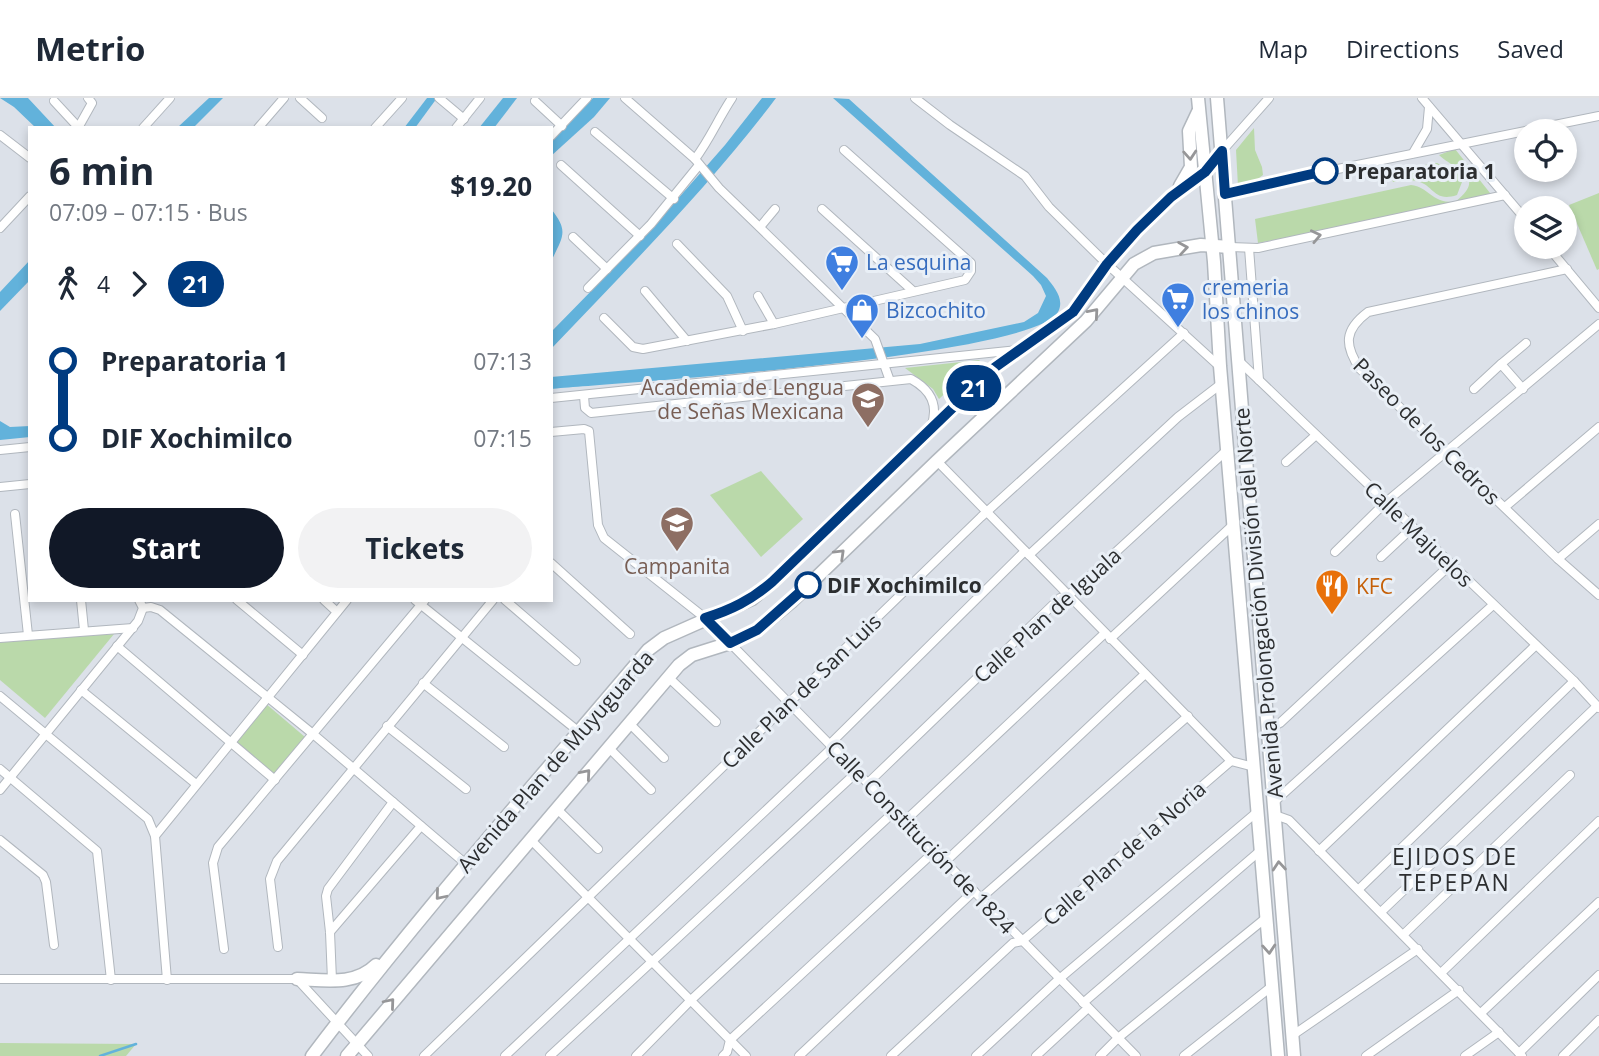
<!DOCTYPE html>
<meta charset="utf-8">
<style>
:root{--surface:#fff;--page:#f2f2f3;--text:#1f2937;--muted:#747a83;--line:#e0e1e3;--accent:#111827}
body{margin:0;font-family:"Open Sans",sans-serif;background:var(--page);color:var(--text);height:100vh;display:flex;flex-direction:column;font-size:26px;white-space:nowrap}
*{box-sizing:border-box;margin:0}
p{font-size:23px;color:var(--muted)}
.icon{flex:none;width:38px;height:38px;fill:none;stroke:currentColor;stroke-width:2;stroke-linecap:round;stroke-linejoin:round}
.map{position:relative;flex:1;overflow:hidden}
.panel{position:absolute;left:28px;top:28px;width:525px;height:476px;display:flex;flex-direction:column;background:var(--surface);border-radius:0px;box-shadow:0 4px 10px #0003}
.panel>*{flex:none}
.badge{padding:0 14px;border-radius:23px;font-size:24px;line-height:46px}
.tools{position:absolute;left:1514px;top:21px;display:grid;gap:14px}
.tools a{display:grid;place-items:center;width:63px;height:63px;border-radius:50%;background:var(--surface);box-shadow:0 4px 10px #0003;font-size:35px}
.map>.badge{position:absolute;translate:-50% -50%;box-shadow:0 0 0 4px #fff}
.legs{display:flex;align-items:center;gap:10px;height:77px;padding:0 21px;font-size:23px}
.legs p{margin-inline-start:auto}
.overview{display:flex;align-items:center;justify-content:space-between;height:119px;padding:0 21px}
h1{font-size:38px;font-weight:700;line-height:52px}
.button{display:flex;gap:14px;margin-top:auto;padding:14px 21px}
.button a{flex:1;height:80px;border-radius:42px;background:var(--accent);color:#fff;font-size:28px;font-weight:700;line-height:80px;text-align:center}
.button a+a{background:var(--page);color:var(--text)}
ul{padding:0 21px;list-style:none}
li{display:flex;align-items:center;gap:24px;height:77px;font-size:26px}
li i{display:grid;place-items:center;width:10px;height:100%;margin:0 9px;background:currentColor}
li i::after{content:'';width:18px;height:18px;margin:-9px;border:5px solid;border-radius:50%;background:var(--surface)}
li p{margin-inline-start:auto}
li:first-child i{background:linear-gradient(#0000 50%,currentColor 0)}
li:last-child i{background:linear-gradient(currentColor 50%,#0000 0)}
header{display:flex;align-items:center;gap:42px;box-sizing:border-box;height:98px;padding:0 35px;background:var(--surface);border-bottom:2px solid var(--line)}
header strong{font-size:33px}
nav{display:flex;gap:38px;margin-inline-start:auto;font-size:24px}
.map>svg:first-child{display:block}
.green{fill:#bad9aa}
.water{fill:#62b2db}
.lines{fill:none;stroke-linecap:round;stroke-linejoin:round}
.stream{stroke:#62b2db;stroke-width:2.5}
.street-casing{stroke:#b1b7be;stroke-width:10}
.secondary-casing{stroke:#b1b7be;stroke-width:15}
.street{stroke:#fff;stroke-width:8}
.secondary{stroke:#fff;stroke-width:12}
.oneway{stroke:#969698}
.line-1-casing{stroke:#fff;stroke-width:16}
.line-1{stroke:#003b80;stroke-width:10}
.stop-1-dot{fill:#fff;stroke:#003b80;stroke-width:3.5}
.labels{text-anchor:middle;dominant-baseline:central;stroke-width:6;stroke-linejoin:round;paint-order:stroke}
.stop-label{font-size:21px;font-weight:bold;fill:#2c2e30;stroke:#e9eff6;text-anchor:start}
.shop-label{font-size:21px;fill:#366cbe;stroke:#e9eff6;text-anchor:start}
.education-label{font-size:21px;fill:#785e54;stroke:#e9eff6;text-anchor:end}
.street-label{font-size:21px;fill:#2c2e30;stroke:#e9eff6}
.food-label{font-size:21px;fill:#c56008;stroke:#e9eff6;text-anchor:start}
.neighbourhood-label{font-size:23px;letter-spacing:2px;fill:#2c2e30;stroke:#e9eff6}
</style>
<header>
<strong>Metrio</strong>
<nav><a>Map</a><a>Directions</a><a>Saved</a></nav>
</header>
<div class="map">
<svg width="1599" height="958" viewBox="0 0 1599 958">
<rect width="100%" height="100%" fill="#dce1e9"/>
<!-- green -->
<g class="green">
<path d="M1254,30L1255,52L1262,69L1263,77L1251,86L1238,88L1236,52Z"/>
<path d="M1455,51L1494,100L1258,145L1255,121L1411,87C1429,89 1431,105 1455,104C1489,78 1453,71 1439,57Z"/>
<path d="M1437,65L1460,77L1462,84L1457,97C1433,105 1434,86 1416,83C1409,81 1400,84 1393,84L1389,73Z"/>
<path d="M1599,95V171L1597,172L1569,107Z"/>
<path d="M980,262L939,301L933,291L905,270Z"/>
<path d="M761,373L803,421L761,459L710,397Z"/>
<path d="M114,536L45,620L0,582V544Z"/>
<path d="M265,605L305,639L274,678L233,643Z"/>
<path d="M0,945L136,946L126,958H0Z"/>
</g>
<!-- water -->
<g class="water">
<path d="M0,0H28L56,30H36L14,9Z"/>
<path d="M209,0H223L193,30H177Z"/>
<path d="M427,0H437L415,30H404Z"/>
<path d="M503,0H517L494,30H479Z"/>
<path d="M593,0H610L594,19L551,58V43Z"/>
<path d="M762,0H776C708,90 629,169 551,251V234L646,137L725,47Z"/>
<path d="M833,0L849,1L1047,180C1054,189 1065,201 1058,214C1033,259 620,285 551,291V279L920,246L1024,224L1038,215L1046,198L1041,187L1033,178Z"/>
<path d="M551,111C570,134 562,139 551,164Z"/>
<path d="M30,162V182L0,213V194Z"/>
<path d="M0,323L10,329L30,328V339L0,342Z"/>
</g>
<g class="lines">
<!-- stream -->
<path class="stream" d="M100,958L136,946"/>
<!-- street casing -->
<g class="street-casing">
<g id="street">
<path d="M300,0L322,20"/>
<path d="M439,0L464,21"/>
<path d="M625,0L695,61L719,90L875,241L890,283"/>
<path d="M915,0L950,27L1025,78L1049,109L1107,166L1219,268"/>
<path d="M1422,0L1526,122"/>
<path d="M54,3L79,30"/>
<path d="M535,3L562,28"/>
<path d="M78,30L92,5L88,0"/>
<path d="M143,30L170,0"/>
<path d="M258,30L284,0"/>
<path d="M375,30L402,0"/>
<path d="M456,30L480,0"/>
<path d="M595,34L674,101"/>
<path d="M0,37L30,60"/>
<path d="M551,38L587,0"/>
<path d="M1222,53L1269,0"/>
<path d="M1413,55L1427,31L1429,9"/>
<path d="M695,61C710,41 718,21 732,0"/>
<path d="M561,67L640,138"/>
<path d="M1225,96L1308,77L1599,18"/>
<path d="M822,111L913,193"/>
<path d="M760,129L775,111"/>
<path d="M0,130L30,98"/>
<path d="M573,139L607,171"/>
<path d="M677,146L727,198L743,233"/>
<path d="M1230,149L1258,150L1505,97"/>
<path d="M1548,149L1599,210"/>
<path d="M1249,150L1259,282"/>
<path d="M1567,171L1368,214C1344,232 1344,247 1360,271L1558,461L1599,497"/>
<path d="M588,190L651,126L699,67"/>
<path d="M645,193L687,243"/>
<path d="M758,198L774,226"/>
<path d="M604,220L633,249L643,251L774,226L965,182L971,173V165L844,52"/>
<path d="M1239,263L1574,583L1599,610"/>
<path d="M1501,266L1526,245"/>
<path d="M1474,291L1501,266L1523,291"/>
<path d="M584,298L585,310L591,315L911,281C931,292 939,307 931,329"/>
<path d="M551,300L1018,252"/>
<path d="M551,334L584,331L589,333L598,427L604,440L705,520L730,545L1136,958"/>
<path d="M0,352L30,349"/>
<path d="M937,363L1231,663L1254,669"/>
<path d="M1286,364L1316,337"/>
<path d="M0,389L30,386"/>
<path d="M1505,409L1599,329"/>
<path d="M15,416L28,537"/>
<path d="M1335,454L1386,404L1599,226"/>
<path d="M1029,457L1178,319L1221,286"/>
<path d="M1381,459L1412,430"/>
<path d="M1558,461L1599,426"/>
<path d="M551,465L630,536"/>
<path d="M81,502L84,532"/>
<path d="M237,502L303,557"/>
<path d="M324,502L337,514"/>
<path d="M415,502L578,633"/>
<path d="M505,502L576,563"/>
<path d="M143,510L151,509L160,512L313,636L466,766"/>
<path d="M0,540L133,530"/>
<path d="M1110,541L1234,426"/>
<path d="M117,548L275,682"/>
<path d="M668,579L716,624"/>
<path d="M423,585L504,649"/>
<path d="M81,592L196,686"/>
<path d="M0,598L148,721L155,738"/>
<path d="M629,625L664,660"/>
<path d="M387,628L466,691"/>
<path d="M1268,631L1280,625L1450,467"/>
<path d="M830,646L1025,453"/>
<path d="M609,650L651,692"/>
<path d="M0,671L97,753L111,882"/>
<path d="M868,685L1060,500L1069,497L1227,352"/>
<path d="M0,692L138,523L143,510L139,502"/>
<path d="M1274,704L1493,507"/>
<path d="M556,710L598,751"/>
<path d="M1275,717L1289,722L1522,958"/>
<path d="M905,723L1105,535"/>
<path d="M530,741L746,958"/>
<path d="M0,742L43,777L46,784L54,847"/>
<path d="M1319,753L1536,547"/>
<path d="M946,763L1145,576"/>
<path d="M1359,791L1574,583"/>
<path d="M981,800L1188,618"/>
<path d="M1381,814L1597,608"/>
<path d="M330,834L421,728"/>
<path d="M1403,837L1570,677"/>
<path d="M278,849L270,781L277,763L493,502"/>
<path d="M224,851L213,765L218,749L425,502"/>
<path d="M1441,875L1599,723"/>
<path d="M0,881H297L368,958"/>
<path d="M167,882L155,738L347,502"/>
<path d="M332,882L330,834L326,798L328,791L393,704"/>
<path d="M1083,905L1261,752"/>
<path d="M1481,915L1599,804"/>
<path d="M1293,937L1418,851"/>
<path d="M1519,955L1599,877"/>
<path d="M424,958L981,419L1184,235"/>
<path d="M505,958L833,649"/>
<path d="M550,958L857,674"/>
<path d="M636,958L691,902L895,713"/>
<path d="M723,958L727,954L730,942L935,753"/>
<path d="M799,958L974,793"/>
<path d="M891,958L1013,845L1022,843L1231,663"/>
<path d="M976,958L1058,882L1257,714"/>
<path d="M1036,958L1088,910"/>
<path d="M1100,958L1118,940L1267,819"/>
<path d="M1184,958L1271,889"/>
<path d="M1366,958L1459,892"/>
<path d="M1465,958L1499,934"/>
<path d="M1563,958L1599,922"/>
</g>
</g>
<!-- secondary casing -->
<g class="secondary-casing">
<g id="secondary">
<path d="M1198,0L1214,164L1220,268L1278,958"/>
<path d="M1217,0L1294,958"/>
<path d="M1180,88L1191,69L1189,33L1198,14"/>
<path d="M297,881C325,882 355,888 376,867"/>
<path d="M312,958C418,818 535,686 648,552L664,540L752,501L772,484L994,270L1073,214L1107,166L1137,132L1171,99L1205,74L1222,53"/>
<path d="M347,958L679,567L692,557L730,545L757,532L791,504L937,363L1086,223L1134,166L1154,155L1201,147L1230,149"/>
</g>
</g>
<!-- street -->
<use href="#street" class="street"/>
<!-- secondary -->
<use href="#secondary" class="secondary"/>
</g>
<!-- one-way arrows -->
<defs><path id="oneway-chevron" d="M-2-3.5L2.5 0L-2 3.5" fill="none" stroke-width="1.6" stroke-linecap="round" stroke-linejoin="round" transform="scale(1.75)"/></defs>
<g class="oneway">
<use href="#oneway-chevron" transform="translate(1190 57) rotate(86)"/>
<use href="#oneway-chevron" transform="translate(1316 138) rotate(-12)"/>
<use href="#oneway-chevron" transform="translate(1183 150) rotate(-9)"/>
<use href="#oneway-chevron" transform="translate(1094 215) rotate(-49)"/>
<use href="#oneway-chevron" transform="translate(840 456) rotate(-44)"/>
<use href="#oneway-chevron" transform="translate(586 676) rotate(-49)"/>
<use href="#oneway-chevron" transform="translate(1279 768) rotate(-95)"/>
<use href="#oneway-chevron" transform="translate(440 797) rotate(130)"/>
<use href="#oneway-chevron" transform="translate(1269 851) rotate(86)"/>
<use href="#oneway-chevron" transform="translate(390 905) rotate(-50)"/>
</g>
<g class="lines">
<!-- line-1 casing -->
<g class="line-1-casing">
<path id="line-1" d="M808,487L757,532L730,545L705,520C731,512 751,502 772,484L994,270L1073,214L1107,166L1137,132L1171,99L1205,74L1222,53L1225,96L1325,73"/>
</g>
<!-- line-1 -->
<use href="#line-1" class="line-1"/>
</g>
<!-- icons -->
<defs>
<g id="supermarket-pin" transform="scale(1.75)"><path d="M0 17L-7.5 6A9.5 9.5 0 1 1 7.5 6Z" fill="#3f7fe0" stroke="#e9eff6"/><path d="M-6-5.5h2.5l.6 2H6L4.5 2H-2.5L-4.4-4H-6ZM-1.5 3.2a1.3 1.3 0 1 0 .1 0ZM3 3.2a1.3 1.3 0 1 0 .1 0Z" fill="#fff"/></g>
<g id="shop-pin" transform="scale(1.75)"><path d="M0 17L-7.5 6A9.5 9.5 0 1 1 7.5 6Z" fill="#3f7fe0" stroke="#e9eff6"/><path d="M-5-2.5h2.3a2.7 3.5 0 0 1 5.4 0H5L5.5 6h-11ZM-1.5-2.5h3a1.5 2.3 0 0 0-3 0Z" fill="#fff"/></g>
<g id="school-pin" transform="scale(1.75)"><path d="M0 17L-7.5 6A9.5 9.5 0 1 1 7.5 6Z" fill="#8d6e63" stroke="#e9eff6"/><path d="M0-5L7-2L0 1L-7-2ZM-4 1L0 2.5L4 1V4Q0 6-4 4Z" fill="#fff"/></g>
<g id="restaurant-pin" transform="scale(1.75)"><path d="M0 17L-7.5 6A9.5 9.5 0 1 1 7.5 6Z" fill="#e8710a" stroke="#e9eff6"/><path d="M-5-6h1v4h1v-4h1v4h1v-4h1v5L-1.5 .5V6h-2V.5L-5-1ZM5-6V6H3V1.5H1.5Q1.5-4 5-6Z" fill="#fff"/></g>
</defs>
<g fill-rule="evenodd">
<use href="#supermarket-pin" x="842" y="164"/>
<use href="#supermarket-pin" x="1178" y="201"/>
<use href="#shop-pin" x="862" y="212"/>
<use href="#school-pin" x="868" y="301"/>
<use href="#school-pin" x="677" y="425"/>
<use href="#restaurant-pin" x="1332" y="488"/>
</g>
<!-- markers -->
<g class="stop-1-dot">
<circle cx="1325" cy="73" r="12"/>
<circle cx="808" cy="487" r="12"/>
</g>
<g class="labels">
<!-- stop labels -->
<g class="stop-label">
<text x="1344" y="73">Preparatoria 1</text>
<text x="827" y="487">DIF Xochimilco</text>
</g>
<!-- shop labels -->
<g class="shop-label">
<text x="866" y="164">La esquina</text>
<text x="1202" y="189">cremeria<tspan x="1202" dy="24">los chinos</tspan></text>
<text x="886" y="212">Bizcochito</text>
</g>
<!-- education labels -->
<g class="education-label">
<text x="844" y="289">Academia de Lengua<tspan x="844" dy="24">de Señas Mexicana</tspan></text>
<text x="677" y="468" text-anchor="middle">Campanita</text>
</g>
<!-- street labels -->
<g class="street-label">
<text transform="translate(1427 333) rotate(45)">Paseo de los Cedros</text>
<text transform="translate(1419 436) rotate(44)">Calle Majuelos</text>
<text transform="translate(1258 505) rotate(-95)">Avenida Prolongación División del Norte</text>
<text transform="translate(1047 517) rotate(-42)">Calle Plan de Iguala</text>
<text transform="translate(801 593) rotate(-44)">Calle Plan de San Luis</text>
<text transform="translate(555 663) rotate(-49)">Avenida Plan de Muyuguarda</text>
<text transform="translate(921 739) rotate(46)">Calle Constitución de 1824</text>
<text transform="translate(1124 755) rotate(-41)">Calle Plan de la Noria</text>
</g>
<!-- food labels -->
<g class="food-label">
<text x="1356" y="488">KFC</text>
</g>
<!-- neighbourhood labels -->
<g class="neighbourhood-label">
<text x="1455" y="758">EJIDOS DE<tspan x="1455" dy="26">TEPEPAN</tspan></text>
</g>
</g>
</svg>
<div class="tools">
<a><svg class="icon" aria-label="locate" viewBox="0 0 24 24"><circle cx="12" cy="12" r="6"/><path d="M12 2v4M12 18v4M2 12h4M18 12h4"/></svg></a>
<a><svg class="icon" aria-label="layers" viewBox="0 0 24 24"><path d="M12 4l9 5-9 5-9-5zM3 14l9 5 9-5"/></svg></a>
</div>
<b class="badge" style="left:974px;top:290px;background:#003b80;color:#fff">21</b>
<section class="panel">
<div class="overview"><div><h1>6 min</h1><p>07:09 – 07:15 · Bus</p></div><b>$19.20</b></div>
<div class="legs"><svg class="icon" aria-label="walk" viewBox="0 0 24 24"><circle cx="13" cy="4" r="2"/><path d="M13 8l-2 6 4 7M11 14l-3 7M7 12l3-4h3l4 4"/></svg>4<svg class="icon" aria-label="forward" viewBox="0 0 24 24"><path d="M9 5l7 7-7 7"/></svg><b class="badge" style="background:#003b80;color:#fff">21</b></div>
<ul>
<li><i style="color:#003b80"></i><b>Preparatoria 1</b><p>07:13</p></li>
<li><i style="color:#003b80"></i><b>DIF Xochimilco</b><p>07:15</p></li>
</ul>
<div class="button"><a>Start</a><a>Tickets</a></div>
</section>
</div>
